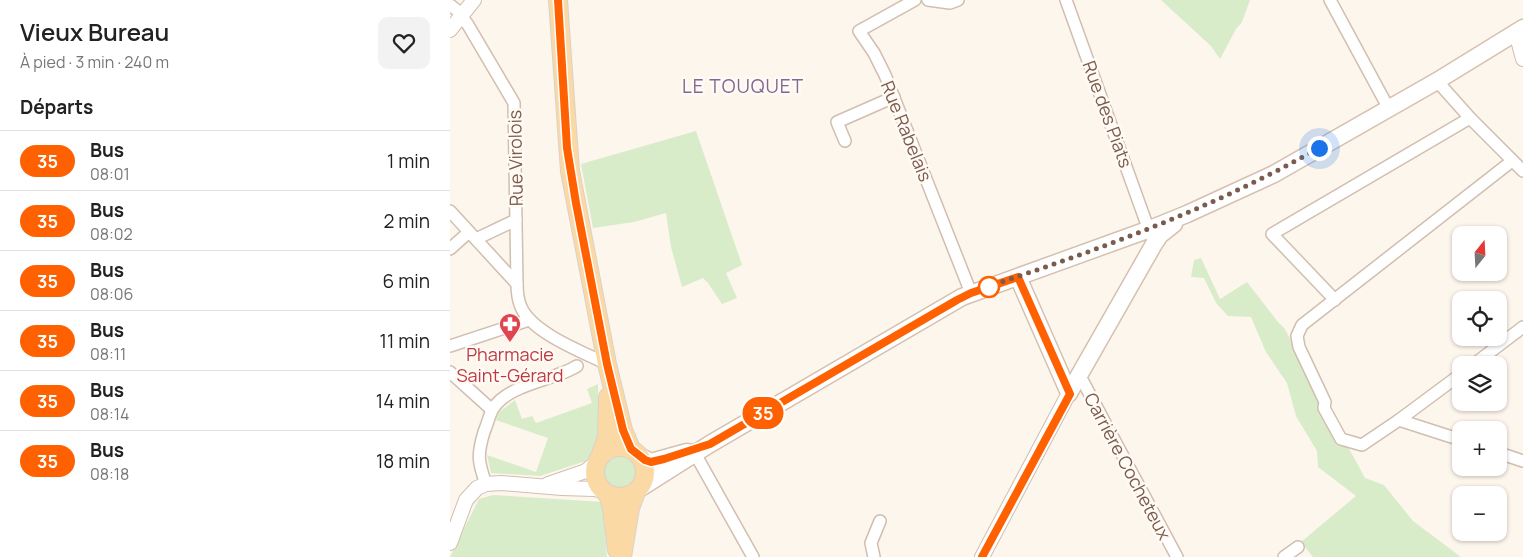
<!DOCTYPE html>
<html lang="fr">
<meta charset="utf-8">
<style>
:root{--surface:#fff;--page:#f2f2f2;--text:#222;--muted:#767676;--line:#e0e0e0}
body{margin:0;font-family:Manrope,sans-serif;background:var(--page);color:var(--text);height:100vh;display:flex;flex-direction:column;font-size:19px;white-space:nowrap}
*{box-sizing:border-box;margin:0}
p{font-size:16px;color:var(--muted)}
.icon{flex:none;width:28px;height:28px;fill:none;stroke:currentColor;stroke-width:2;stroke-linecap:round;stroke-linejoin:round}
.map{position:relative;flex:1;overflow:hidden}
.side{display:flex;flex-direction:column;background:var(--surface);width:450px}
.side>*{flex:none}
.badge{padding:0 10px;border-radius:16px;font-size:18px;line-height:32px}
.needle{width:32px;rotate:18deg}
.buttons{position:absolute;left:1002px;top:226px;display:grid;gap:10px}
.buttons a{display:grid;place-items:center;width:55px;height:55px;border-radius:10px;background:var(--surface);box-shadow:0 1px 4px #0004;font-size:25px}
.you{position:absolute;width:25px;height:25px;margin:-12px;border:4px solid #fff;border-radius:50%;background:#1a73e8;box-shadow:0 0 0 8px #1a73e833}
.map>.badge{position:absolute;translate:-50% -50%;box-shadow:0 0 0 2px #fff}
h2{padding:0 20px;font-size:19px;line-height:45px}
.round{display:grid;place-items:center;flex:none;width:52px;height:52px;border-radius:10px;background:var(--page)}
.summary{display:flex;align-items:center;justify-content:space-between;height:85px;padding:0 20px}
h1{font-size:24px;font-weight:600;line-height:38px}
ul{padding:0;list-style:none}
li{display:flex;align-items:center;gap:15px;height:60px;padding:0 20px;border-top:1px solid var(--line)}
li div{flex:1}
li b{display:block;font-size:19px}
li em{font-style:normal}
li .badge{min-width:55px;font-weight:700;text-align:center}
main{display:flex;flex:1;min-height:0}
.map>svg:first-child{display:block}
.green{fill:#d8ecc9}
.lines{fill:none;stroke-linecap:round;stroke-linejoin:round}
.minor-casing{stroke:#d1beb0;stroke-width:14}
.tertiary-casing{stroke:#d1beb0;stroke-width:16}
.secondary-casing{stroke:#d6c0b0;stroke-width:19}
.primary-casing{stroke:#dad1cd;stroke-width:20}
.minor{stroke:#fff;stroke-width:11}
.tertiary{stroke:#fff;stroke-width:14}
.secondary{stroke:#fff;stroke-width:16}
.primary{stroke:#fbd9a5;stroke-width:18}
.line-casing{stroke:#fff;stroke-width:11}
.line{stroke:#ff6000;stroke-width:8}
.walk{stroke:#7a5c4d;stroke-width:5;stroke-dasharray:0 9}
.stop-dot{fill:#fff;stroke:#ff6000;stroke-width:2.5}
.labels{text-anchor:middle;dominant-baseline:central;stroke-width:5;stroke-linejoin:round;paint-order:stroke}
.street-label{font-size:18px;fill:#7a5c4d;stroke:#fffaf3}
.health-label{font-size:18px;fill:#be3a42;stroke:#fffaf3}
.neighbourhood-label{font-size:19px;letter-spacing:1px;fill:#846695;stroke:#fffaf3}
</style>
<main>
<section class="side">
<div class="summary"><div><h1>Vieux Bureau</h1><p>À pied · 3 min · 240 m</p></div><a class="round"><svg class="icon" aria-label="heart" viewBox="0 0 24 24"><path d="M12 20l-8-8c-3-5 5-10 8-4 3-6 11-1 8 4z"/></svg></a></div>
<h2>Départs</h2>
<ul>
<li><span class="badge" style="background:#ff6000;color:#fff">35</span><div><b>Bus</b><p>08:01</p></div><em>1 min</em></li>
<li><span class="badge" style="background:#ff6000;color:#fff">35</span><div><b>Bus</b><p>08:02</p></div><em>2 min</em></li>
<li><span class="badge" style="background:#ff6000;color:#fff">35</span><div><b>Bus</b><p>08:06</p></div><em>6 min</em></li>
<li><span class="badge" style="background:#ff6000;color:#fff">35</span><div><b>Bus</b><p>08:11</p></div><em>11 min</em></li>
<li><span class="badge" style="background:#ff6000;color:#fff">35</span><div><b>Bus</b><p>08:14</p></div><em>14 min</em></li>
<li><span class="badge" style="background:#ff6000;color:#fff">35</span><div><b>Bus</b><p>08:18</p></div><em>18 min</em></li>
</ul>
</section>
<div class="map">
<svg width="1073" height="557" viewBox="0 0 1073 557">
<rect width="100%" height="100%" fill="#fdf6ec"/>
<!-- green -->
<g class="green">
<path d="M711,0H800L792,22L786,29L770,59L761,46Z"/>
<path d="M246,131L292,265L276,273L287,298L272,304L258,283L253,278L232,287L221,247L216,213L184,222L143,228L131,164Z"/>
<path d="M751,258L770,299L797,282L828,322L835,329L855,368L915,478L934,485L963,521L1011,557H863L851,542L906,496L868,467L867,451L846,416L837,383L816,352L801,317L778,316L766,303L754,278L741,277L744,260Z"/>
<path d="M148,384L149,440L136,461L90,476L41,473L37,455L86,472L98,438L46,420L49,412L65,400L72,419L82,416L86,423L142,403L137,389Z"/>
<circle cx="171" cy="471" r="18"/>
<path d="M43,495L153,502L157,557H0L29,499Z"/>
</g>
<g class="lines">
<!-- minor casing -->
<g class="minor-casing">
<g id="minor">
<path d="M465,0L409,31L424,53L435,75L521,293"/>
<path d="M478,0L500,3L508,0"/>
<path d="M616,0L701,236"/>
<path d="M880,0L939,109"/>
<path d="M0,5L8,11L18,25L64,103L67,284C67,291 68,300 71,307C82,333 133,352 157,364"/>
<path d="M987,81L1020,118L1073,171"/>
<path d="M395,141L387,122L444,97"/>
<path d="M0,211L67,284"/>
<path d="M26,239L66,220"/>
<path d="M0,249L19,232"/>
<path d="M885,300L822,234L1020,118"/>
<path d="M0,346L79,320"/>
<path d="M1023,365L1073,327"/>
<path d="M0,372L42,410"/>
<path d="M1011,374L949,420L912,445L891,439L874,408L875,402L849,347L847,336L852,325L1062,161"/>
<path d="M630,376L727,557"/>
<path d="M949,420L1011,440"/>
<path d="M243,450L303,557"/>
<path d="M1049,453L1073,461"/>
<path d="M36,484C28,462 27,455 34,432C37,425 39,417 42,410C57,384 103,381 127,366"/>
<path d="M424,557L421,543L430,521"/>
<path d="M834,557L848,547"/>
</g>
</g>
<!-- tertiary casing -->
<g class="tertiary-casing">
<g id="tertiary">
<path d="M0,30L24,0"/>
<path d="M1066,32L1073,59"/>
<path d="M98,484L136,471L148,461"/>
<path d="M0,543L16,500L27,488L36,484L51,483L112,488L144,489L154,491"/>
<path d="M532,557L619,393"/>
</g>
</g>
<!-- secondary casing -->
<g class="secondary-casing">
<g id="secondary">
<path d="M568,277L619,393"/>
<path d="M619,393L704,244L710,235L724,224"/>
<path d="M191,457L201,462L237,452"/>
<path d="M189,489L260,444L512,297L700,229L737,214L824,174L987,81L1073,28"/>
</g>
</g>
<!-- primary casing -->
<g class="primary-casing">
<g id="primary">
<path d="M108,0L120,171L157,364L173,430L181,449"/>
<circle cx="170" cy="472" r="25"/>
<path d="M150,457L157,437L158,397"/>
<path d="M158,494L162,508L167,550"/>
<path d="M172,557L180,508L186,492"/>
</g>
</g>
<!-- minor -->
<use href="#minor" class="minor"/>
<!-- tertiary -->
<use href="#tertiary" class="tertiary"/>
<!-- secondary -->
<use href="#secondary" class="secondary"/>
<!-- primary -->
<use href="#primary" class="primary"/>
</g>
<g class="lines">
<!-- line casing -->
<g class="line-casing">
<path id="line" d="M108,0L117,148L126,203L157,364L173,430L181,449L195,460L201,462L214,459L260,444L507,300L521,293L568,277L620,394L532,557"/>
</g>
<!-- line -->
<use href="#line" class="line"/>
<!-- walk -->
<path class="walk" d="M539,287L533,288C649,250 763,208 869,148"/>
</g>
<!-- icons -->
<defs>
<g id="pharmacy-pin" transform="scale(1.125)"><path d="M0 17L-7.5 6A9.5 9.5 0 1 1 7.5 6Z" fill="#e0444e" stroke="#fffaf3"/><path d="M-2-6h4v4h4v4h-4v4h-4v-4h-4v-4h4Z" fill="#fff"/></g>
</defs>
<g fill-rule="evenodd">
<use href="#pharmacy-pin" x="60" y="324"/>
</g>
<!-- markers -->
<circle class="stop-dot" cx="539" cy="287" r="10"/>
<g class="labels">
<!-- street labels -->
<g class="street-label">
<text transform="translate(658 114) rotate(70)">Rue des Piats</text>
<text transform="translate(457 131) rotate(68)">Rue Rabelais</text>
<text transform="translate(65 158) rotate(-91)">Rue Virolois</text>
<text transform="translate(678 466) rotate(62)">Carrière Cocheteux</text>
</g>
<!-- health labels -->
<g class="health-label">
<text x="60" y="354">Pharmacie<tspan x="60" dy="21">Saint-Gérard</tspan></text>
</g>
<!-- neighbourhood labels -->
<g class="neighbourhood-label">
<text x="293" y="86">LE TOUQUET</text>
</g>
</g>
</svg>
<div class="buttons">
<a><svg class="needle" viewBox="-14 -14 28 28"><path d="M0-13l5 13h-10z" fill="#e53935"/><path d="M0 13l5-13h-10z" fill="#767676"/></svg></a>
<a><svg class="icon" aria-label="locate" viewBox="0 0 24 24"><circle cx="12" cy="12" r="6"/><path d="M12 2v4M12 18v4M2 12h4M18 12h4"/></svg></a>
<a><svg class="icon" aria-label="layers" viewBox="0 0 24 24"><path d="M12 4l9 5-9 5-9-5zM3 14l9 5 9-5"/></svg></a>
<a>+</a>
<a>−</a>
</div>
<div class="you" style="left:869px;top:148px"></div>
<b class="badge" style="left:313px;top:413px;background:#ff6000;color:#fff">35</b>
</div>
</main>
